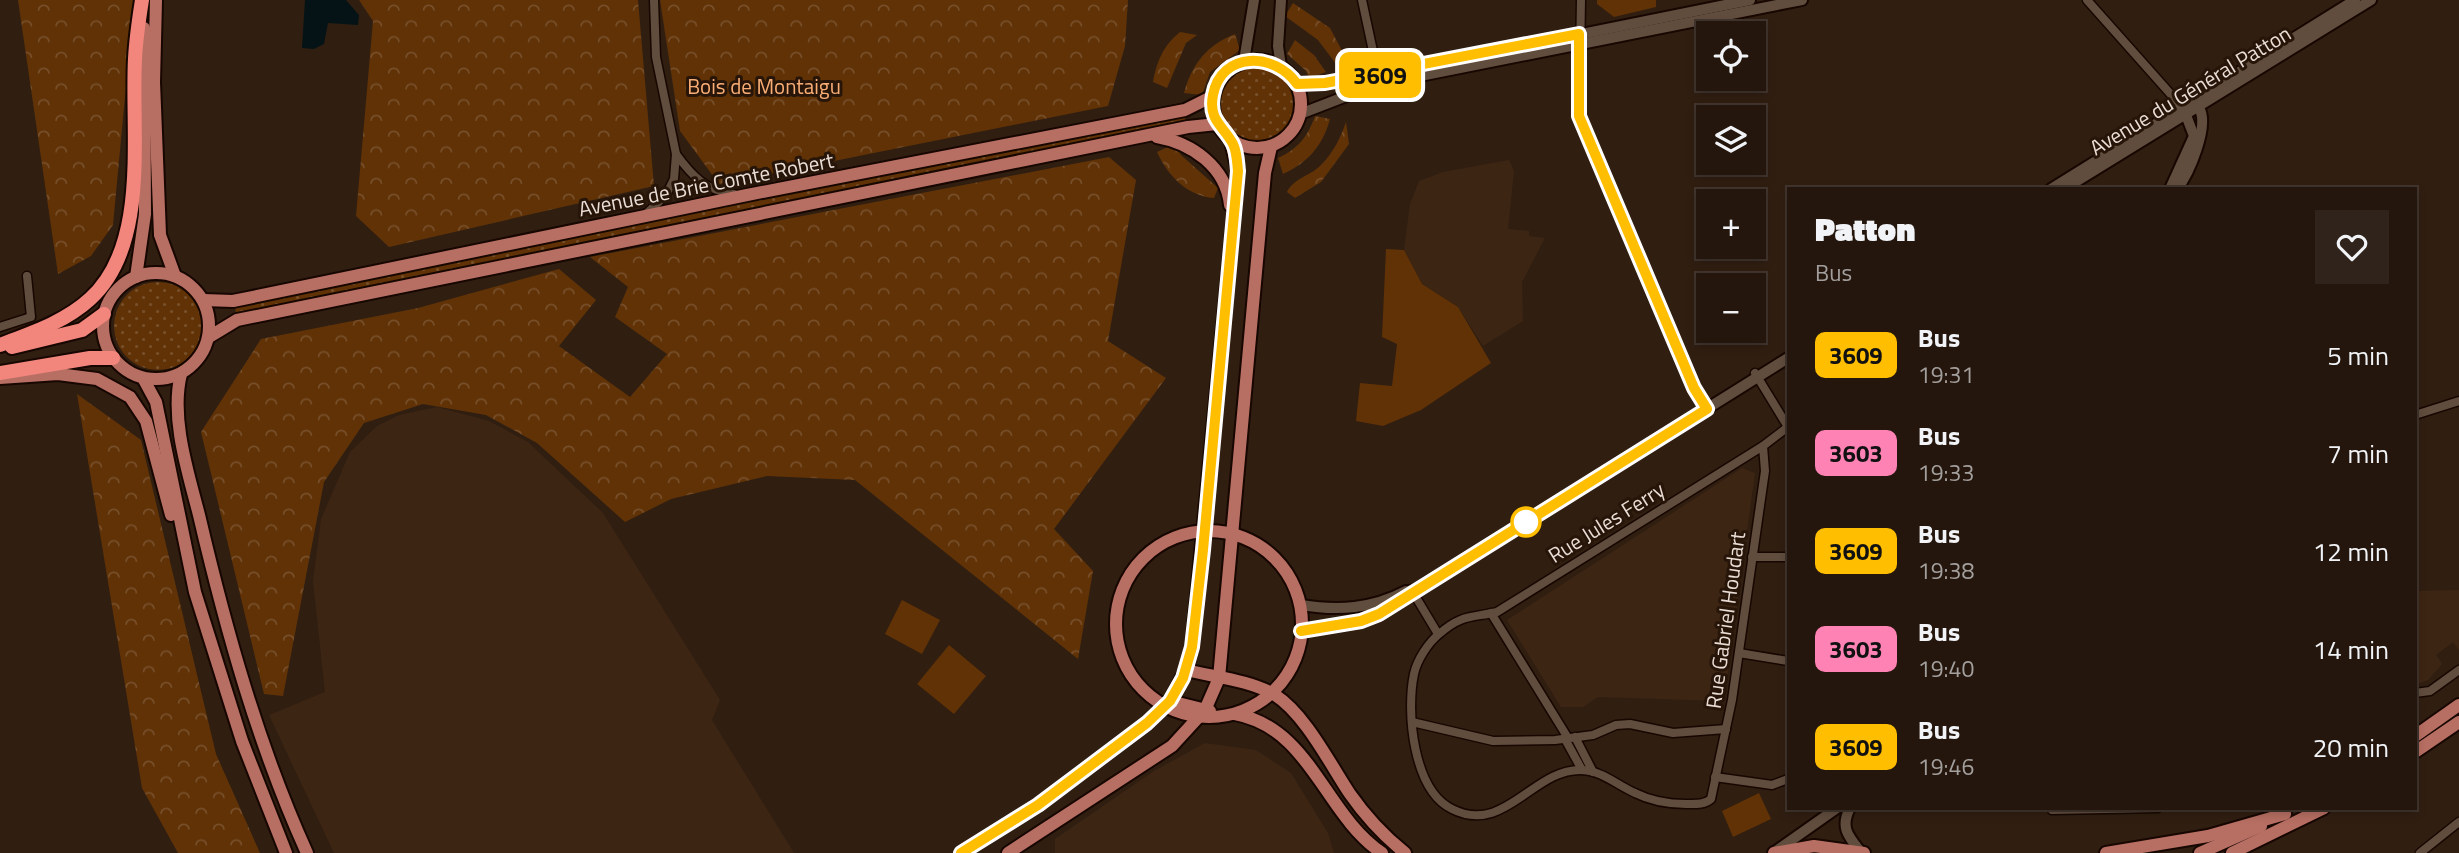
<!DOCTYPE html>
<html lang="fr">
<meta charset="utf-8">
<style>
:root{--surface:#24160d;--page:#30231b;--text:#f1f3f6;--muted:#a39f9d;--line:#41352e}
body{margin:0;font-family:"Titillium Web",sans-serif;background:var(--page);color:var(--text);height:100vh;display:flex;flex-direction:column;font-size:26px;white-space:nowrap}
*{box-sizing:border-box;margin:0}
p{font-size:23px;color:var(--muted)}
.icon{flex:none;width:38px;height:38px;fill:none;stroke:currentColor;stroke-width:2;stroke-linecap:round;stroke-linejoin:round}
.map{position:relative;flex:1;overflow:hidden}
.sheet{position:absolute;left:1787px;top:187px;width:630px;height:623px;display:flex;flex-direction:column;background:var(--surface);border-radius:0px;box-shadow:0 4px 10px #0003,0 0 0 2px var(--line)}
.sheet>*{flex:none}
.badge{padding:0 14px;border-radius:10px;font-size:24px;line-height:46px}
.tools{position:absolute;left:1696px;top:21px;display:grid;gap:14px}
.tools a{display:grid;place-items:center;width:70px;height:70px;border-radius:0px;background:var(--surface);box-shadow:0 4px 10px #0003,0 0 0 2px var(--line);font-size:35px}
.map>.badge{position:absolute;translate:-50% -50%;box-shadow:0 0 0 4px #fff}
.round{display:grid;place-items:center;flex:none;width:74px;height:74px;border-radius:0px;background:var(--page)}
.summary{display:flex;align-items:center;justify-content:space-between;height:119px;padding:0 28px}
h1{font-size:33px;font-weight:800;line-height:52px}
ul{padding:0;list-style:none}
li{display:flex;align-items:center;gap:21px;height:98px;padding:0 28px}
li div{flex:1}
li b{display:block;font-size:26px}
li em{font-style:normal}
li .badge{min-width:77px;font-weight:700;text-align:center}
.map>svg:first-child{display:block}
.built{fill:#3d2513}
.grass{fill:url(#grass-dots)}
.forest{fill:url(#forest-crowns)}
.park{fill:#603206}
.water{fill:#051317}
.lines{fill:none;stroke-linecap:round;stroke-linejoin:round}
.street-casing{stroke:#170700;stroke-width:11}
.secondary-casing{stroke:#170700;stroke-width:14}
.primary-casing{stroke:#170700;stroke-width:16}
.highway-casing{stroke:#170700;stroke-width:18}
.street{stroke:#614d3e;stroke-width:8}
.secondary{stroke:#614d3e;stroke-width:10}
.primary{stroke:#b86f63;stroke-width:12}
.highway{stroke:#f2857c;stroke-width:14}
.line-casing{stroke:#fff;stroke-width:16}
.line{stroke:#ffbe00;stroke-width:10}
.stop-dot{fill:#fff;stroke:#ffbe00;stroke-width:3.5}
.labels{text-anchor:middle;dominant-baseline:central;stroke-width:6;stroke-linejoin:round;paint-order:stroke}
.park-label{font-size:21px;fill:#faae76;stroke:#261508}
.street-label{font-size:21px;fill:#ebded6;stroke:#261508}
</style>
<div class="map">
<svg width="2459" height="853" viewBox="0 0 2459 853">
<defs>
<pattern id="grass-dots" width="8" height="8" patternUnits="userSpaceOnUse" patternTransform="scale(1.75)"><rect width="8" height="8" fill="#603206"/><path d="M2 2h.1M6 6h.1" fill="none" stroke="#774f2a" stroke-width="1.8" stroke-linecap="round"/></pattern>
<pattern id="forest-crowns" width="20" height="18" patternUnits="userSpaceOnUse" patternTransform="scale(1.75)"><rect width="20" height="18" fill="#603206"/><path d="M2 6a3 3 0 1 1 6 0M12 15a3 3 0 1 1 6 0" fill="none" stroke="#774f2a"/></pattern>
</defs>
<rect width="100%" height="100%" fill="#301e11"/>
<!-- built -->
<g class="built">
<path d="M1509,160L1514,171L1508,229L1529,231V236L1545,238L1522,282L1523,321L1483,346L1458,307L1422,284L1404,250L1410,204L1419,181L1443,172Z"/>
<path d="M437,407L489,421L528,442L603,513L720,700L712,720L794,853H334L269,715L325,692L313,581L321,519L350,452L377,426L399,415Z"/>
<path d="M1742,468L1755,473L1724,701L1598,697L1583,707H1561L1507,620Z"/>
<path d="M2459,590V650L2453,642L2436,655L2442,664L2428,680L2415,685V591Z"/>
<path d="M1205,743L1256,750L1291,773L1328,833L1334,853H1055V839L1154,771Z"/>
</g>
<!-- grass -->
<g class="grass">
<circle cx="1258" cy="104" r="38"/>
<path d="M1184,115L1186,123L236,316L235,304Z"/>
<circle cx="158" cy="326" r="44"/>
</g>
<!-- forest -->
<g class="forest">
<path d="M18,0H134L113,225L91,256L58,274Z"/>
<path d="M359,0H638L654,186L389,247L356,216L373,21Z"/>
<path d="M660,0H1128L1125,46L1108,106L719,184L680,131Z"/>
<path d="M1293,3L1330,28L1348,62L1339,68L1318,40L1285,16Z"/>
<path d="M1180,32L1197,35L1186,43L1167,88L1153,82C1157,61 1163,46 1180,32Z"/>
<path d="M1235,34L1240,50L1210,72L1202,95L1184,93C1192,64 1207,45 1235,34Z"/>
<path d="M1295,40L1314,55L1326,72L1310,78L1305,70L1287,54Z"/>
<path d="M1315,116L1330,119C1323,145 1308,163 1283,174L1278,158C1298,149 1308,136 1315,116Z"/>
<path d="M1346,122L1349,144L1321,182L1295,198L1287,192C1294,178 1310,176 1321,165C1333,153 1340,139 1346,122Z"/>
<path d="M1174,144L1181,155L1218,188L1214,198C1187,196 1168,176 1157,152Z"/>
<path d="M1109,157L1136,180L1108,341L1166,378L1054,529L1093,571L1078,659L855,480L767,476L671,499L625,522L537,443L486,415L423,404L364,423L324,482L283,696L264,694L201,432L261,339L418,308L559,269L596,300L559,346L630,397L667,354L615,317L628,287L590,257Z"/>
<path d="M77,394L141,440L216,754L260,853H178L142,788Z"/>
</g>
<!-- park -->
<g class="park">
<path d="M1597,0H1656V7L1614,17L1597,4Z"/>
<path d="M1386,249L1404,250L1422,284L1458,307L1491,363L1421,410L1383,426L1356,421L1360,383L1392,386L1397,344L1382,337Z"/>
<path d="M902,600L940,620L922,654L885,634Z"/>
<path d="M949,645L986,676L954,714L917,684Z"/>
<path d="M1759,793L1771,819L1733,837L1722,811Z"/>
</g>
<!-- water -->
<path class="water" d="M305,0H346L359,15L358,25L328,23L324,44L314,49L302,48Z"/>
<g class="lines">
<!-- street casing -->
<g class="street-casing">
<g id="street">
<path d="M1362,0L1379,79"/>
<path d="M1581,0L1579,116L1694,388L1707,409"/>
<path d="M2087,0L2183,108"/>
<path d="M676,154C692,176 706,191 734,194"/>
<path d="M645,215L666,195L674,179L676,154L656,57L654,0"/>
<path d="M0,327L31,317L27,276"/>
<path d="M1755,373L1788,427"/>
<path d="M2415,415L2459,401"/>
<path d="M1763,446L1765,471L1732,700L1711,799C1704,805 1695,804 1686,804C1668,804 1651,801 1635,793C1617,785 1602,771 1582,770C1533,768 1505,836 1452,809C1413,790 1406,712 1414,674C1417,660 1428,643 1439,634C1462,614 1471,618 1497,612L1763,446L1788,427"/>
<path d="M1752,557H1788"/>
<path d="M1411,589L1438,634"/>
<path d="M1491,613L1568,738"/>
<path d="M1739,653L1788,661"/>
<path d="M2415,693L2430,691L2459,670"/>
<path d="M1412,722L1493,741L1555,740L1593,735L1616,725L1630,724L1673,733L1726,729"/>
<path d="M1575,737L1593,772"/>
<path d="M1565,739L1582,770"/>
<path d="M1715,777L1772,785L1788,779"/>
<path d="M2052,810L2158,808"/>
<path d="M2420,853L2459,822"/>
</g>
</g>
<!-- secondary casing -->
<g class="secondary-casing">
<g id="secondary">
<path d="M1244,61L1254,0"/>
<path d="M1281,66L1278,46L1281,0"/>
<path d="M1296,84L1325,83L1378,75L1750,0"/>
<path d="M1300,114L1370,87L1395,81L1802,0"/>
<path d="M2051,189L2355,0"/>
<path d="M2064,189L2371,0"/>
<path d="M2170,189L2194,136L2184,110"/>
<path d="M2177,189C2189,174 2210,125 2199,108"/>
<path d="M1301,605C1338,611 1372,609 1406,591"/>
<path d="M1301,631L1361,621L1379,614L1788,358"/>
<path d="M1850,808C1840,827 1848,836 1860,851"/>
<path d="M1776,851L1837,808"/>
</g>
</g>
<!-- primary casing -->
<g class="primary-casing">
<g id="primary">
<path d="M156,0L154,82L160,235L175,276"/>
<circle cx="1257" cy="104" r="44"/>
<path d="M1157,137C1192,143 1226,167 1230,205"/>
<circle cx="156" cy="326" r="53"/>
<path d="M136,277L145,214L144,28"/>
<path d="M203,300L233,301L747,195L1185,110L1213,96"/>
<path d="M209,337L237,320L1188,127L1217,124"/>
<path d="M181,374C170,418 188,472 199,515C226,630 258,745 307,853"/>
<path d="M0,378L58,374L97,379L130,397L146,421L171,515"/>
<path d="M143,378L156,402L195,592L242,741L286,853"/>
<circle cx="1209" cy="624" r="93"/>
<path d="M1186,670C1214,677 1250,680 1275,695C1305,714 1330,764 1350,794C1366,817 1384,836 1405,853"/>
<path d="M1170,701L1210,711"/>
<path d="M1235,714C1311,728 1324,814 1382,853"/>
<path d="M2415,736L2459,705"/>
<path d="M2415,752L2459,722"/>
<path d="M961,853L1038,805L1147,723L1170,701L1186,670L1192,647L1238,171L1231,141"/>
<path d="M1008,853L1172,746L1205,710L1219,678L1265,173L1271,147"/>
<path d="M1774,853L1814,846L1864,853"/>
<path d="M2106,853L2208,836L2285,814"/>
<path d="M2200,853L2261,826"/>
<path d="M2232,853L2324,808"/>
</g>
</g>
<!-- highway casing -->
<g class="highway-casing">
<g id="highway">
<path d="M0,345C31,333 65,322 90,299C150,245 131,132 135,59C136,39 139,19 142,0"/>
<path d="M12,347L82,330L104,314"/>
<path d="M0,373L90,358H113"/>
</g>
</g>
<!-- street -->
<use href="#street" class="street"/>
<!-- secondary -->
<use href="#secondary" class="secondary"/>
<!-- primary -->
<use href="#primary" class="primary"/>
<!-- highway -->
<use href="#highway" class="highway"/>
</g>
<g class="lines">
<!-- line casing -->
<g class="line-casing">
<path id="line" d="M961,853L1038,805L1147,723L1170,701L1183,678L1192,647L1203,550L1238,171C1237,162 1237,152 1233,144C1224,126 1208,121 1213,95C1221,51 1275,52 1297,84L1325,83L1579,34V116L1694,388L1707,409L1379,614L1361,621L1301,631"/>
</g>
<!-- line -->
<use href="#line" class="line"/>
</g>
<!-- markers -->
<circle class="stop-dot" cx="1526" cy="522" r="14"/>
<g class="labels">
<!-- park labels -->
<g class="park-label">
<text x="764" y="86">Bois de Montaigu</text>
</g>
<!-- street labels -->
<g class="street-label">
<text transform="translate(2190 90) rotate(-31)">Avenue du Général Patton</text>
<text transform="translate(706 184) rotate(-11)">Avenue de Brie Comte Robert</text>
<text transform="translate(1606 522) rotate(-32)">Rue Jules Ferry</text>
<text transform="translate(1725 620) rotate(-82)">Rue Gabriel Houdart</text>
</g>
</g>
</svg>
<div class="tools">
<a><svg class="icon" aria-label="locate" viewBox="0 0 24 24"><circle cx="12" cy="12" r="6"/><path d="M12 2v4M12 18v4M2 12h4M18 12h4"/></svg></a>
<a><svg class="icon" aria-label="layers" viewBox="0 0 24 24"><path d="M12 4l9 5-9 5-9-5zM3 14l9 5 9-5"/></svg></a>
<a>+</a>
<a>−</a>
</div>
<b class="badge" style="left:1380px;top:75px;background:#ffbe00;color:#111">3609</b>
<section class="sheet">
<div class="summary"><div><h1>Patton</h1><p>Bus</p></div><a class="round"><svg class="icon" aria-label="heart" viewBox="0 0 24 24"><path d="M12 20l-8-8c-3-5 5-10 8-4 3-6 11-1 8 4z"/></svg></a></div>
<ul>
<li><span class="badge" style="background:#ffbe00;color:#111">3609</span><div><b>Bus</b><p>19:31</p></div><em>5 min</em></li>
<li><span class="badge" style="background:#ff82b4;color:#111">3603</span><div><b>Bus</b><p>19:33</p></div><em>7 min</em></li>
<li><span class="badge" style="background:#ffbe00;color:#111">3609</span><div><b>Bus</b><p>19:38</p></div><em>12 min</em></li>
<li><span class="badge" style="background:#ff82b4;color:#111">3603</span><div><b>Bus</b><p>19:40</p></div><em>14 min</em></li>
<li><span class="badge" style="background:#ffbe00;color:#111">3609</span><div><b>Bus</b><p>19:46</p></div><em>20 min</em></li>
</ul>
</section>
</div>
